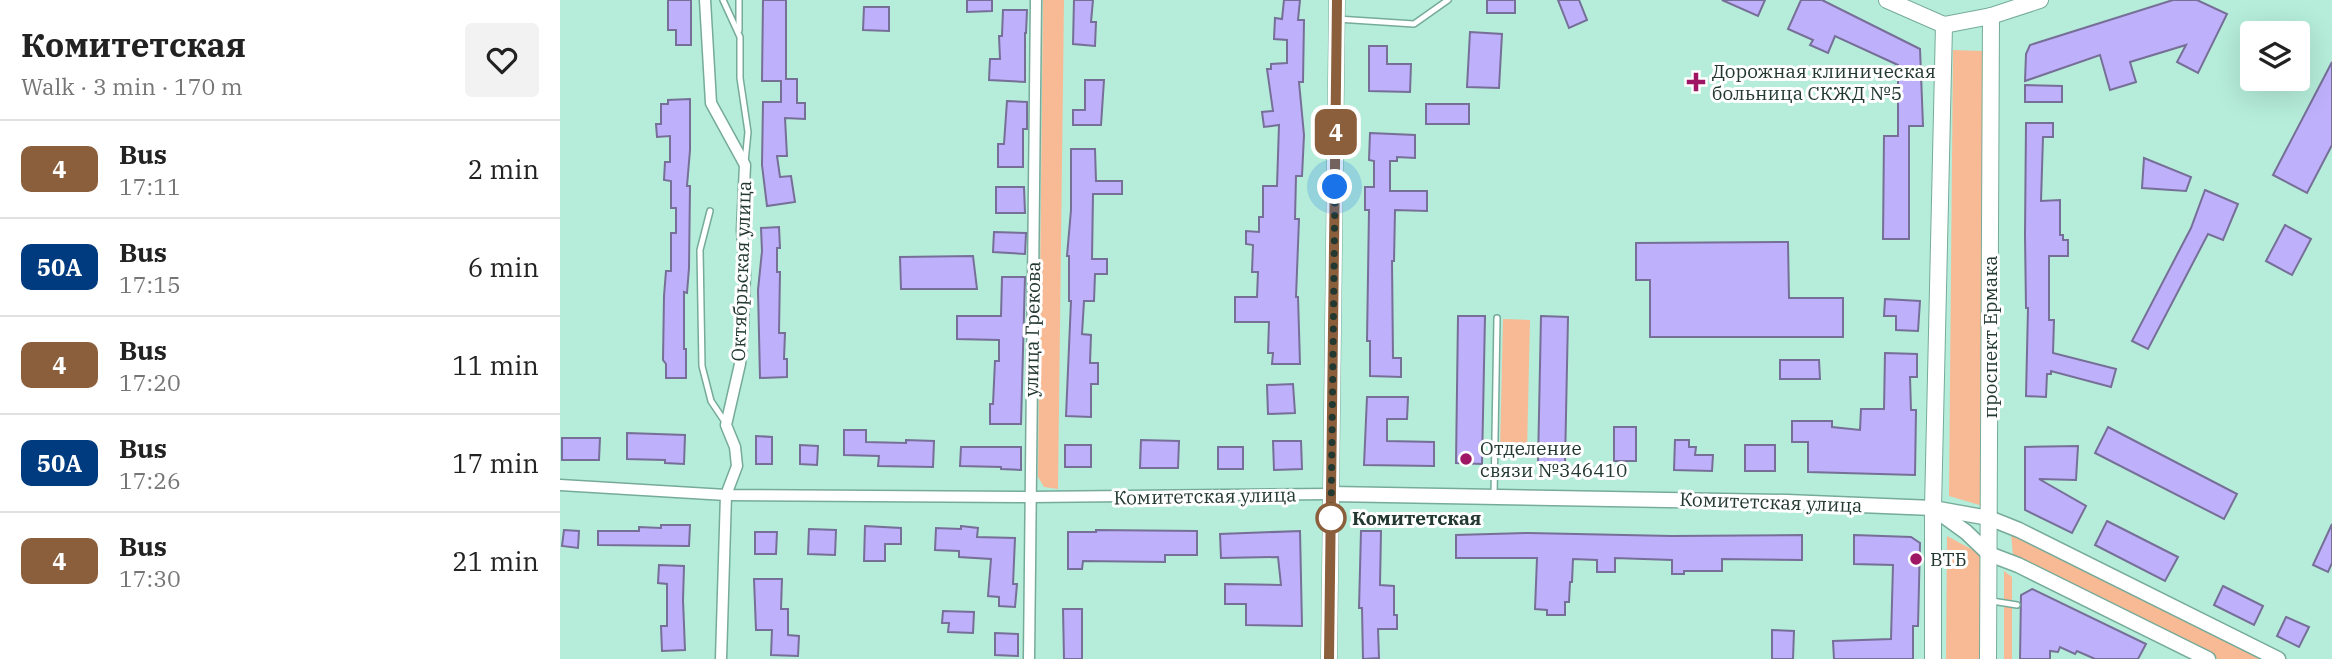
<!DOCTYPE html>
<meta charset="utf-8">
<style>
:root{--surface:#fff;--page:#f2f2f2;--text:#222;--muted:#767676;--line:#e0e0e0}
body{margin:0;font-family:"IBM Plex Serif",serif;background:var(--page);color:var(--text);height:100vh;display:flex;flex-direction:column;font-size:26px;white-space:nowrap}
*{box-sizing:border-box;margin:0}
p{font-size:23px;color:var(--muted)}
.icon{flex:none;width:38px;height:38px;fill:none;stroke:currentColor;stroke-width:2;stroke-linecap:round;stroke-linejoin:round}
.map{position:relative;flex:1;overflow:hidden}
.sheet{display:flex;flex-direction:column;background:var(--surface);width:560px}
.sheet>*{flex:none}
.badge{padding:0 14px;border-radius:10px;font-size:24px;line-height:46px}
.fabs{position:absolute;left:1680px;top:21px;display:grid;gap:14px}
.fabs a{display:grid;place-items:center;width:70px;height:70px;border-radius:7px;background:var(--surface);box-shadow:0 7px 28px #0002;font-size:35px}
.you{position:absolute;width:35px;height:35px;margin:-18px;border:5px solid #fff;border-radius:50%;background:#1a73e8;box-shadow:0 0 0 10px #1a73e833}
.map>.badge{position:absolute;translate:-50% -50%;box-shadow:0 0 0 4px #fff}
.round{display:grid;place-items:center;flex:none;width:74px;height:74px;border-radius:7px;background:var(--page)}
.headline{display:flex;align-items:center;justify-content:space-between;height:119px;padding:0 21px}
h1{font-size:33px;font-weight:800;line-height:52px}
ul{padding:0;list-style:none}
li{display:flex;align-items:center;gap:21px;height:98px;padding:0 21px;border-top:2px solid var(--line)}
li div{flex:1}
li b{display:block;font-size:26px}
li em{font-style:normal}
li .badge{min-width:77px;font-weight:700;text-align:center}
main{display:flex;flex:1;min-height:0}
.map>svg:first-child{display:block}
.green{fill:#f8ba94}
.building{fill:#beb0fa;stroke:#766f97;stroke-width:2}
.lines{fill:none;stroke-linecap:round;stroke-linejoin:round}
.service-casing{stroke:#76ab9a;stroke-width:8}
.minor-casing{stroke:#76ab9a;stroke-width:13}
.tertiary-casing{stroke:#76ab9a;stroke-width:17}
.secondary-casing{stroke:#76ab9a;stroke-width:18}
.service{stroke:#fff;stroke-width:5}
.minor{stroke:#fff;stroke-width:10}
.tertiary{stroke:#fff;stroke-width:14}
.secondary{stroke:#fff;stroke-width:16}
.line-casing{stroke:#fff;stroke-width:16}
.line{stroke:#8b5e3c;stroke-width:10}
.walk{stroke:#223831;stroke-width:7;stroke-dasharray:0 12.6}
.poi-dot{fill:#9f1664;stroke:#fff;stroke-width:2.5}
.stop-dot{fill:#fff;stroke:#8b5e3c;stroke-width:3.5}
.labels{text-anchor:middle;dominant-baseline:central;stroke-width:6;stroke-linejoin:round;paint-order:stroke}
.poi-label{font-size:19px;fill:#223831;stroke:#fff;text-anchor:start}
.street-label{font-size:19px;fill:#223831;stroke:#fff}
.stop-label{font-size:19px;font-weight:bold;fill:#223831;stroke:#fff;text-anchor:start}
</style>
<main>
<section class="sheet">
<div class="headline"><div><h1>Комитетская</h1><p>Walk · 3 min · 170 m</p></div><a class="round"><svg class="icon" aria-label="heart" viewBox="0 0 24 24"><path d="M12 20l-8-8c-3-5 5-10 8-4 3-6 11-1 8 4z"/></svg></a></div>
<ul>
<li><span class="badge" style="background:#8b5e3c;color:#fff">4</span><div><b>Bus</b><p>17:11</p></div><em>2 min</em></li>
<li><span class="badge" style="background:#003b80;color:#fff">50А</span><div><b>Bus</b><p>17:15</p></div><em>6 min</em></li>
<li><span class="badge" style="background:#8b5e3c;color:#fff">4</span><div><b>Bus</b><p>17:20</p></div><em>11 min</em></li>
<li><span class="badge" style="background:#003b80;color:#fff">50А</span><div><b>Bus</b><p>17:26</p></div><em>17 min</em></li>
<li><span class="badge" style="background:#8b5e3c;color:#fff">4</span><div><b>Bus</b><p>17:30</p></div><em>21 min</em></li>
</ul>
</section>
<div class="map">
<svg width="1772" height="659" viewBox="0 0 1772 659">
<rect width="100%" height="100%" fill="#b5ecda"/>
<!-- green -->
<g class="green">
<path d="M483,0H504L498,489L484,487L478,477Z"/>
<path d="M1393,50L1423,51V506L1389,496Z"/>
<path d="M943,319L970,320L967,451H940Z"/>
<path d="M1451,532L1708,659H1658L1453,556Z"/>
<path d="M1387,536L1428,558V659H1386Z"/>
<path d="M1444,571L1452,577V659H1444Z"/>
</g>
<!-- building -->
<g class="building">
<path d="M108,0H131V45H116V30H108Z"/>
<path d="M203,0H226V79H237V103H245V119L225,118L227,156H217L220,177L231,176L235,202L207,206L202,165L203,102H221V81H202Z"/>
<path d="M407,0H432V11L407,12Z"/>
<path d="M514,0H533L531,22H536L535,46L513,44Z"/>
<path d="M724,0H740L738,20H744L743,82H739L744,135L742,176H736L735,219H739L736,297H738L740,364H712L713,353H708L709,322H675V297H697L698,272H692L693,245L686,244V231L699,232V217H703V186H717L719,125L704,127L702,112L713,111L707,69H711V64L727,63V40L714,39L715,18L722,19Z"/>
<rect x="927" y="0" width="28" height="13"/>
<path d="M998,0H1019L1027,20L1009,28Z"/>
<path d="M1162,0H1205L1198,16Z"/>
<path d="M1241,0H1262L1360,49L1363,126H1349V239H1323L1324,136H1338V65L1275,36L1268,53L1250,45L1253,40L1228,29Z"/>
<path d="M1613,0H1637L1667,14L1638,73L1617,62L1626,45L1570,62L1576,82L1550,90L1540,55L1465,81L1466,54L1470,45Z"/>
<path d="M304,7H329V31L303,30Z"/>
<path d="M443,10H467L466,33H465V82L429,80L430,59H440L439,36H442Z"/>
<path d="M910,32L942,34L939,88L907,87Z"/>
<path d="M809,46H827V64H851L850,92L809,91Z"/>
<path d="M1772,62V145L1747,193L1713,175Z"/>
<path d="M525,80H544L541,125H513V110H525Z"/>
<path d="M1465,85L1502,86V102H1465Z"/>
<path d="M130,99V150L127,186H130L129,268L127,293L124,292V349H126V378H106V364L103,360L104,296L106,271H111V233H116V208H111V181L104,180L105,162H110V136L97,137L96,124H101V104H108V100Z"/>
<path d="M447,101L467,102V129H463V167H438V144H444Z"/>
<rect x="866" y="104" width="43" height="20"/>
<path d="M1466,123H1493V137H1483L1481,201L1500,200V235H1503V240H1508V256H1489V320H1494L1493,353L1556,369L1551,387L1491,371V374H1487L1486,397L1466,396L1468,308H1466L1465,235Z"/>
<path d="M810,133L855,135V158L837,157V161H830V191H867V211L835,210L834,261H832L833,358H841V377L810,376V341H807L809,210H805V187H814V161L809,160Z"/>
<path d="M511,149H535L536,181H562V194H533L532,259H547V274H535L534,301H524L522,334L531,335L530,363H538V384H531V417L506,416L511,301H509V256H507L511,210Z"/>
<path d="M1584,158L1631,177L1626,191L1582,188Z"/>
<path d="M436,187H464L465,213H436Z"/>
<path d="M1645,190L1678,204L1663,240L1648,234L1588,349L1572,341L1631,228Z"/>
<path d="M1725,225L1751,239L1732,275L1706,261Z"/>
<path d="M219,227L220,248H217V272H220L219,333H225L224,359H227V377L200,378L198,290L202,251L201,228Z"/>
<path d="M434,232L466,233L465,254L433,252Z"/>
<path d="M1228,242L1229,298H1283V337H1090V280H1076V243Z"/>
<path d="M413,256L417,289H341L340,257Z"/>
<path d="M442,277H465L461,424H430V404H433L435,361H439V340L397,339V316H441Z"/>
<path d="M1325,299L1360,301L1358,331L1336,330V316H1324Z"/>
<path d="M898,316H925L922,464L896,463Z"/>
<path d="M981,316L1008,317L1005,464H978Z"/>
<path d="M1325,353L1357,354V377H1350L1351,410H1356L1355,475L1248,472V442H1232V421H1272V427L1300,430L1301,409H1324Z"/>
<path d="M1220,360H1259L1260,379H1220Z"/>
<path d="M733,384L735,413L708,414L707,385Z"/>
<path d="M807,397H848L847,419H827V441L874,442V466L804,465Z"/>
<rect x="1054" y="427" width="22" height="34"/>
<path d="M1548,427L1677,494L1664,519L1535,453Z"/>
<path d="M284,430H306V442L346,443V440L374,441L373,467L318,466L319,456L284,455Z"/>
<path d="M67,433L125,435L124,464L105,463V460L67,459Z"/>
<path d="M196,436L212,437V464H196Z"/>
<path d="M2,438H40L39,460H2Z"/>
<path d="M581,440L619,441L618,468H580Z"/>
<path d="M1115,440H1129V447H1136L1135,455H1153L1152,471L1114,470Z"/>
<path d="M713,441H741L742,469L714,470Z"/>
<path d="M240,445L258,446L257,465L240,464Z"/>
<rect x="505" y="445" width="26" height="22"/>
<rect x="1185" y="445" width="30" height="26"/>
<path d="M1518,446L1516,480L1479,479L1526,506L1512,533L1465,510V447Z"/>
<path d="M401,447H461V470L441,469V467L400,466Z"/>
<rect x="658" y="447" width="25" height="22"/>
<path d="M1547,521L1618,557L1605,581L1535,545Z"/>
<path d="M1772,524V563L1768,572L1753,565Z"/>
<path d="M101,525H130L129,546L38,545V531H79V527L101,528Z"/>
<path d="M305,526L341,528V544H325V561H304Z"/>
<path d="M401,526L418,528L417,537L455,538L453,584H457L455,607L439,606V597L428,596L431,559L399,557V551L375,550L376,528L401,529Z"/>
<path d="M249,529L276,530L275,555L248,554Z"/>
<path d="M4,530L19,531L18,548L2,546Z"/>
<path d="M536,530L637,531V555H605V562L523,561L522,569H508V532H536Z"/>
<path d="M740,531L742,626L686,625V604H665V584L721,585L718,557L661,558L660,534Z"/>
<path d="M801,531H821L820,585L834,586V615H837V629H818L819,658L803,659L802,608H799Z"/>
<path d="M195,532H217L216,554H195Z"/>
<path d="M968,533L1112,536L1242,535V560L1162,559V571H1124V574H1112V560L1055,558V572H1037V560L1013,559L1012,582H1010L1009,602H1005V615H987V610L975,609L977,558H896V535Z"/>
<path d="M1294,535L1351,537L1360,543L1358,626H1353V659H1274L1273,641L1331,639L1333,565L1294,564Z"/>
<path d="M99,565L124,566L123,600L125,650L102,651L101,626H107V584L98,583Z"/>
<path d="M194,579H222L221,609H228V635L239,636L238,656L211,655L212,630H196Z"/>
<path d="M1663,586L1703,606L1694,625L1654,605Z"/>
<path d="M1472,589L1586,644L1578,659H1535L1517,651L1515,654L1500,647L1498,652L1490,651V659H1460L1461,595Z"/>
<path d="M503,609H522V659H504Z"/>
<path d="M383,611L414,612L413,633L388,632L389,623H382Z"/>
<path d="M1726,617L1749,627L1739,647L1717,636Z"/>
<path d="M1212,630L1234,631L1233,659H1212Z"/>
<path d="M435,633L458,634V656L435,655Z"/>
</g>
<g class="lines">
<!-- service casing -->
<g class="service-casing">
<g id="service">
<path d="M163,0L180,37V78L188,132L185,162"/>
<path d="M179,0V30"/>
<path d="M777,19L854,24L888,0"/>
<path d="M150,211L140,250L142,366L151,401L165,422"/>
<path d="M934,496L937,318"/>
<path d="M1432,601L1457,605"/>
</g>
</g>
<!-- minor casing -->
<g class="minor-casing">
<g id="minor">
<path d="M145,0L151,103L185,165L182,230L185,274L183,326L180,364L166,425L175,447L177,466L166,495L161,659"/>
<path d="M0,485L166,495L470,497L771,494"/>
<path d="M469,659L476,0"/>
</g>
</g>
<!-- tertiary casing -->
<g class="tertiary-casing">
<g id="tertiary">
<path d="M771,494L1227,502L1373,508L1429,518L1459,530L1718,659"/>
<path d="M1377,511L1406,532L1429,554L1458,565L1648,659"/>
<path d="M769,659L777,0"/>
</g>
</g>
<!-- secondary casing -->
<g class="secondary-casing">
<g id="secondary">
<path d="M1327,0L1384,25L1431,16L1480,0"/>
<path d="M1373,659V508L1384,25"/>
<path d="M1428,659L1431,16"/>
</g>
</g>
<!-- service -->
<use href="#service" class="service"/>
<!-- minor -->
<use href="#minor" class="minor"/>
<!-- tertiary -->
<use href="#tertiary" class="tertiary"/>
<!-- secondary -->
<use href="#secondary" class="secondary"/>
</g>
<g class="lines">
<!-- line casing -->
<g class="line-casing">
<path id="line" d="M769,659L777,0"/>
</g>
<!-- line -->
<use href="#line" class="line"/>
<!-- walk -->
<path class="walk" d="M771,518L775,187"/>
</g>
<!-- markers -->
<g class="poi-dot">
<path d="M1132.5 71.5h7v7h7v7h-7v7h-7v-7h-7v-7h7z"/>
<circle cx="906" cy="459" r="7"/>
<circle cx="1356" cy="559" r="7"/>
</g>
<circle class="stop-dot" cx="771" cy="518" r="14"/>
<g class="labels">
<!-- poi labels -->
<g class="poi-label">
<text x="1152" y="71">Дорожная клиническая<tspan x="1152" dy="22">больница СКЖД №5</tspan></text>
<text x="920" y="448">Отделение<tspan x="920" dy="22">связи №346410</tspan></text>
<text x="1370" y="559">ВТБ</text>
</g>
<!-- street labels -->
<g class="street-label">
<text transform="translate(181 271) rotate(-88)">Октябрьская улица</text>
<text transform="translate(472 329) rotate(-89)">улица Грекова</text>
<text transform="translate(1430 337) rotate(-90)">проспект Ермака</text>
<text transform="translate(645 496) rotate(-1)">Комитетская улица</text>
<text transform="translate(1211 502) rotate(2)">Комитетская улица</text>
</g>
<!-- stop labels -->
<g class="stop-label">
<text x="792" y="518">Комитетская</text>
</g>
</g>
</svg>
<div class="fabs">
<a><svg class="icon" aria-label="layers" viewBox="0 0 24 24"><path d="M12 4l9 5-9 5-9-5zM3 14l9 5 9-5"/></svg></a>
</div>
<div class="you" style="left:775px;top:187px"></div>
<b class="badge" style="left:776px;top:132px;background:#8b5e3c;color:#fff">4</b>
</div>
</main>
